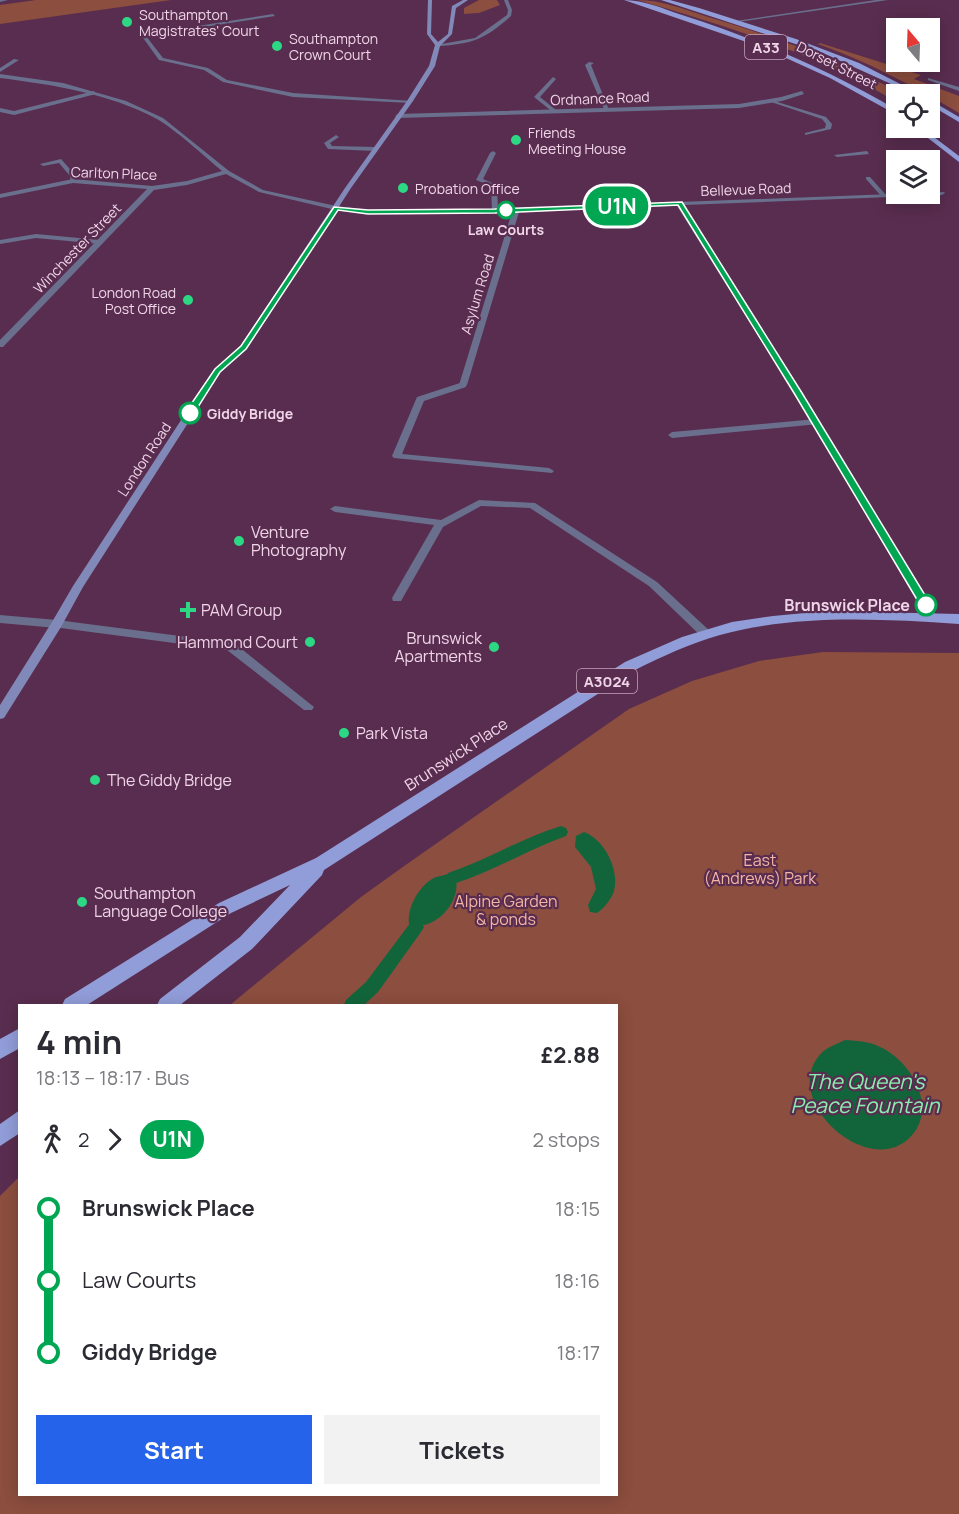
<!DOCTYPE html>
<meta charset="utf-8">
<style>
:root{--surface:#fff;--page:#f2f2f3;--text:#2b2b33;--muted:#7c7c81;--accent:#2563eb}
body{margin:0;font-family:Manrope,sans-serif;background:var(--page);color:var(--text);height:100vh;display:flex;flex-direction:column;font-size:22px;white-space:nowrap}
*{box-sizing:border-box;margin:0}
p{font-size:20px;color:var(--muted)}
.icon{flex:none;width:33px;height:33px;fill:none;stroke:currentColor;stroke-width:2;stroke-linecap:round;stroke-linejoin:round}
.map{position:relative;flex:1;overflow:hidden}
.drawer{position:absolute;left:18px;top:1004px;width:600px;height:492px;display:flex;flex-direction:column;background:var(--surface);border-radius:0px;box-shadow:0 3px 15px #0003}
.drawer>*{flex:none}
.badge{padding:0 12px;border-radius:20px;font-size:21px;line-height:39px}
.needle{width:39px;rotate:341deg}
.controls{position:absolute;left:886px;top:18px;display:grid;gap:12px}
.controls a{display:grid;place-items:center;width:54px;height:54px;border-radius:0px;background:var(--surface);box-shadow:0 3px 15px #0003;font-size:30px}
.map>.badge{position:absolute;translate:-50% -50%;box-shadow:0 0 0 3px #fff}
.legs{display:flex;align-items:center;gap:9px;height:66px;padding:0 18px;font-size:20px}
.legs p{margin-inline-start:auto}
.summary{display:flex;align-items:center;justify-content:space-between;height:102px;padding:0 18px}
h1{font-size:33px;font-weight:700;line-height:45px}
.primary-button{display:flex;gap:12px;margin-top:auto;padding:12px 18px}
.primary-button a{flex:1;height:69px;border-radius:0px;background:var(--accent);color:#fff;font-size:24px;font-weight:700;line-height:69px;text-align:center}
.primary-button a+a{background:var(--page);color:var(--text)}
ul{padding:0 18px;list-style:none}
li{display:flex;align-items:center;gap:21px;height:72px;font-size:22px}
li i{display:grid;place-items:center;width:9px;height:100%;margin:0 8px;background:currentColor}
li i::after{content:'';width:15px;height:15px;margin:-8px;border:4px solid;border-radius:50%;background:var(--surface)}
li p{margin-inline-start:auto}
li:first-child i{background:linear-gradient(#0000 50%,currentColor 0)}
li:last-child i{background:linear-gradient(currentColor 50%,#0000 0)}
.map>svg:first-child{display:block}
.green{fill:#8c4e3e}
.water{fill:#12653b}
.lines{fill:none;stroke-linecap:round;stroke-linejoin:round}
.stream{fill:#12653b;fill-rule:evenodd}
.lane{fill:#696f8c;fill-rule:evenodd}
.street{fill:#696f8c;fill-rule:evenodd}
.secondary{fill:#8089b7;fill-rule:evenodd}
.primary{fill:#919dd8;fill-rule:evenodd}
.line-1{fill:#00a651;stroke:#fff;stroke-width:1.5}
.poi-dot{fill:#2dd884;stroke:#592d4f;stroke-width:2}
.stop-1-dot{fill:#fff;stroke:#00a651;stroke-width:3}
.labels{text-anchor:middle;dominant-baseline:central;stroke-width:4.5;stroke-linejoin:round;paint-order:stroke}
.far-poi-label{font-size:14px;fill:#f0d5e9;stroke:#592d4f;text-anchor:start}
.far-street-label{font-size:14px;fill:#f0d5e9;stroke:#592d4f}
.far-stop-label{font-size:14px;font-weight:bold;fill:#f0d5e9;stroke:#592d4f}
.shield{fill:#592d4f;stroke:#c3a3bb;stroke-width:1.5}
.shield-label{font-size:15px;font-weight:bold;fill:#f0d5e9}
.poi-label{font-size:16px;fill:#f0d5e9;stroke:#592d4f;text-anchor:start}
.stop-label{font-size:16px;font-weight:bold;fill:#f0d5e9;stroke:#592d4f;text-anchor:end}
.street-label{font-size:16px;fill:#f0d5e9;stroke:#592d4f}
.park-label{font-size:16px;fill:#f5b5a3;stroke:#592d4f}
.near-water-label{font-size:21px;font-style:italic;fill:#88efaf;stroke:#592d4f}
</style>
<div class="map">
<svg width="959" height="1514" viewBox="0 0 959 1514">
<rect width="100%" height="100%" fill="#592d4f"/>
<!-- green -->
<g class="green">
<path d="M36,0H171L0,24V5Z"/>
<path d="M479,0H497L500,5L479,13L464,14V8Z"/>
<path d="M638,0C661,0 683,9 705,16C773,36 839,60 902,94H897V103C824,55 721,25 638,0Z"/>
<path d="M820,43L921,75L914,79L959,96V113C914,86 868,62 818,44Z"/>
<path d="M823,652L959,653V1514H0V1196L19,1177L20,1494H616V1005H230L361,897L407,864L629,709L692,681L759,661Z"/>
</g>
<!-- water -->
<g class="water">
<path d="M584,832C604,839 620,870 614,891C611,900 604,908 597,913L590,912L588,905L596,889L591,867L575,847L576,836Z"/>
<path d="M447,874L456,879C461,903 433,933 409,924C407,908 418,888 432,879C436,876 443,876 447,874Z"/>
<path d="M845,1040C857,1041 869,1041 880,1047C908,1059 935,1101 916,1130C878,1187 781,1105 818,1057C824,1048 835,1045 845,1040Z"/>
</g>
<g class="lines">
<!-- stream -->
<g class="stream">
<path d="M561,826L566,828L568,832L566,836C527,850 492,872 453,884L448,883L446,878L448,873C486,860 522,838 561,826Z"/>
<path d="M416,920L421,922L424,927L421,932L378,992L364,1005H344L346,1000L366,982L411,922Z"/>
</g>
<!-- lane -->
<g class="lane">
<path d="M273,14L275,16L146,36L163,58L208,68L227,80L293,93L413,101L410,103L293,97L223,82L204,70L159,60L141,35Z"/>
<path d="M14,59L19,60L0,72V68Z"/>
<path d="M589,62L594,63L591,65L609,110L604,109L585,65Z"/>
<path d="M553,77L556,79L540,97L556,110L554,113L534,97Z"/>
<path d="M94,91L96,94L14,115L0,112V108L14,111Z"/>
<path d="M771,100L826,117L832,124L831,129L805,135V133L825,128L826,124L822,119L771,102Z"/>
<path d="M336,135L339,137L330,143L332,146L375,147L378,149L375,151L328,149L324,143Z"/>
<path d="M493,151L496,153L483,179L497,185L498,211L495,213L492,211L491,186L476,180L490,153Z"/>
<path d="M867,151L869,154L837,157L834,155Z"/>
<path d="M61,159L76,176L75,182H71L70,176L59,163L43,166L40,164Z"/>
<path d="M866,177H870L886,195V197H882L866,179Z"/>
<path d="M36,234L100,240L103,242L100,244L36,238L0,244V240Z"/>
<path d="M463,382L466,383V387L424,401L402,454L549,468L554,471L552,473L394,458L392,456L417,397Z"/>
<path d="M816,419L820,422L819,424L672,438L668,435L672,432Z"/>
<path d="M479,500L535,503L657,582L711,632L712,635L711,638H703L649,586L530,508L481,506L443,527L401,601H393L392,598L434,525L335,512L330,509L335,506L441,520Z"/>
<path d="M57,620L234,643L314,707L312,710H304L227,650L53,627L52,624L53,621Z"/>
</g>
<!-- street -->
<g class="street">
<path d="M0,0H8L0,2Z"/>
<path d="M504,0H508L512,10L511,16C485,39 472,44 438,46L436,45L475,38L507,15L508,10Z"/>
<path d="M876,0H888L738,22L736,21Z"/>
<path d="M0,74L63,83L126,101L163,118L229,171L263,190L336,206L368,210L495,209L944,192L945,193L942,195L684,205L802,393L937,617L932,621L928,620L794,393L677,206L519,212L467,385L463,388L459,385L512,212L368,214L336,210L259,192L226,174L187,185L154,190L3,347H0V340L147,189L73,183L0,198V194L73,179L152,186L187,181L222,171C204,156 176,130 157,119C108,93 54,85 0,78Z"/>
<path d="M928,78L959,87V91L928,80Z"/>
<path d="M802,91L804,94L782,101L739,108L398,118L395,116L398,114L739,104L781,97Z"/>
<path d="M0,615L57,620L62,624L57,628L0,623Z"/>
</g>
<!-- secondary -->
<path class="secondary" d="M428,0H432L431,34L438,42L448,34L452,6L463,0H468L456,8L452,34L440,46L435,66L413,101L351,188L247,349L220,373L83,587L61,627L4,718L0,719V705L52,622L73,586L213,371L241,345L345,188L407,101L429,66L435,45L427,34Z"/>
<!-- primary -->
<g class="primary">
<path d="M624,0C644,0 664,9 682,15C757,39 829,70 897,110V115L830,78L764,48Z"/>
<path d="M661,0H670L699,8L796,39L859,63L920,94H913L823,53Z"/>
<path d="M930,100L959,117V122L930,105Z"/>
<path d="M915,128H922L959,156V162Z"/>
<path d="M826,611L959,614V624C881,619 797,614 720,635C691,643 663,656 635,670L324,870L322,875L252,949L180,1005H157L160,999L240,937L290,885L231,913L87,1005H62L65,999L219,903L316,858L625,662L682,637L732,622L773,616Z"/>
<path d="M20,1028V1048L0,1059V1039Z"/>
<path d="M20,1110V1133L0,1146V1124Z"/>
</g>
</g>
<!-- line-1 -->
<path class="line-1" d="M682,202L802,393L931,605L929,608H922L794,393L678,205L495,213L368,214L338,210L246,349L220,372L193,415L185,413L215,369L241,346L334,207L368,210L495,209Z"/>
<!-- markers -->
<g class="poi-dot">
<circle cx="127" cy="22" r="6"/>
<circle cx="277" cy="46" r="6"/>
<circle cx="516" cy="140" r="6"/>
<circle cx="403" cy="188" r="6"/>
<circle cx="188" cy="300" r="6"/>
<circle cx="239" cy="541" r="6"/>
<path d="M185 601h6v6h6v6h-6v6h-6v-6h-6v-6h6z"/>
<circle cx="310" cy="642" r="6"/>
<circle cx="494" cy="647" r="6"/>
<circle cx="344" cy="733" r="6"/>
<circle cx="95" cy="780" r="6"/>
<circle cx="82" cy="902" r="6"/>
</g>
<g class="stop-1-dot">
<circle cx="506" cy="210" r="8"/>
<circle cx="190" cy="413" r="10"/>
<circle cx="926" cy="605" r="10"/>
</g>
<g class="labels">
<!-- far-poi labels -->
<g class="far-poi-label">
<text x="139" y="14">Southampton<tspan x="139" dy="16">Magistrates' Court</tspan></text>
<text x="289" y="38">Southampton<tspan x="289" dy="16">Crown Court</tspan></text>
<text x="528" y="132">Friends<tspan x="528" dy="16">Meeting House</tspan></text>
<text x="415" y="188">Probation Office</text>
<text x="176" y="292" text-anchor="end">London Road<tspan x="176" dy="16">Post Office</tspan></text>
</g>
<!-- far-street labels -->
<g class="far-street-label">
<text transform="translate(837 65) rotate(27)">Dorset Street</text>
<text transform="translate(600 98) rotate(-2)">Ordnance Road</text>
<text transform="translate(114 173) rotate(2)">Carlton Place</text>
<text transform="translate(746 189) rotate(-2)">Bellevue Road</text>
<text transform="translate(77 248) rotate(-46)">Winchester Street</text>
<text transform="translate(477 294) rotate(-73)">Asylum Road</text>
<text transform="translate(144 459) rotate(-57)">London Road</text>
</g>
<!-- far-stop labels -->
<g class="far-stop-label">
<text x="506" y="229">Law Courts</text>
<text x="207" y="413" text-anchor="start">Giddy Bridge</text>
</g>
<!-- shield labels -->
<g class="shield">
<rect x="745" y="35" width="42" height="24" rx="4.5"/>
<rect x="577" y="669" width="60" height="24" rx="4.5"/>
</g>
<g class="shield-label">
<text x="766" y="47">A33</text>
<text x="607" y="681">A3024</text>
</g>
<!-- poi labels -->
<g class="poi-label">
<text x="251" y="532">Venture<tspan x="251" dy="18">Photography</tspan></text>
<text x="201" y="610">PAM Group</text>
<text x="482" y="638" text-anchor="end">Brunswick<tspan x="482" dy="18">Apartments</tspan></text>
<text x="298" y="642" text-anchor="end">Hammond Court</text>
<text x="356" y="733">Park Vista</text>
<text x="107" y="780">The Giddy Bridge</text>
<text x="94" y="893">Southampton<tspan x="94" dy="18">Language College</tspan></text>
</g>
<!-- stop labels -->
<g class="stop-label">
<text x="910" y="605">Brunswick Place</text>
</g>
<!-- street labels -->
<g class="street-label">
<text transform="translate(456 754) rotate(-33)">Brunswick Place</text>
</g>
<!-- park labels -->
<g class="park-label">
<text x="760" y="860">East<tspan x="760" dy="18">(Andrews) Park</tspan></text>
<text x="506" y="901">Alpine Garden<tspan x="506" dy="18">&amp; ponds</tspan></text>
</g>
<!-- near-water labels -->
<g class="near-water-label">
<text x="865" y="1081">The Queen's<tspan x="865" dy="24">Peace Fountain</tspan></text>
</g>
</g>
</svg>
<div class="controls">
<a><svg class="needle" viewBox="-14 -14 28 28"><path d="M0-13l5 13h-10z" fill="#e53935"/><path d="M0 13l5-13h-10z" fill="#7c7c81"/></svg></a>
<a><svg class="icon" aria-label="locate" viewBox="0 0 24 24"><circle cx="12" cy="12" r="6"/><path d="M12 2v4M12 18v4M2 12h4M18 12h4"/></svg></a>
<a><svg class="icon" aria-label="layers" viewBox="0 0 24 24"><path d="M12 4l9 5-9 5-9-5zM3 14l9 5 9-5"/></svg></a>
</div>
<b class="badge" style="left:617px;top:206px;background:#00a651;color:#fff">U1N</b>
<section class="drawer">
<div class="summary"><div><h1>4 min</h1><p>18:13 – 18:17 · Bus</p></div><b>£2.88</b></div>
<div class="legs"><svg class="icon" aria-label="walk" viewBox="0 0 24 24"><circle cx="13" cy="4" r="2"/><path d="M13 8l-2 6 4 7M11 14l-3 7M7 12l3-4h3l4 4"/></svg>2<svg class="icon" aria-label="forward" viewBox="0 0 24 24"><path d="M9 5l7 7-7 7"/></svg><b class="badge" style="background:#00a651;color:#fff">U1N</b><p>2 stops</p></div>
<ul>
<li><i style="color:#00a651"></i><b>Brunswick Place</b><p>18:15</p></li>
<li><i style="color:#00a651"></i><span>Law Courts</span><p>18:16</p></li>
<li><i style="color:#00a651"></i><b>Giddy Bridge</b><p>18:17</p></li>
</ul>
<div class="primary-button"><a>Start</a><a>Tickets</a></div>
</section>
</div>
